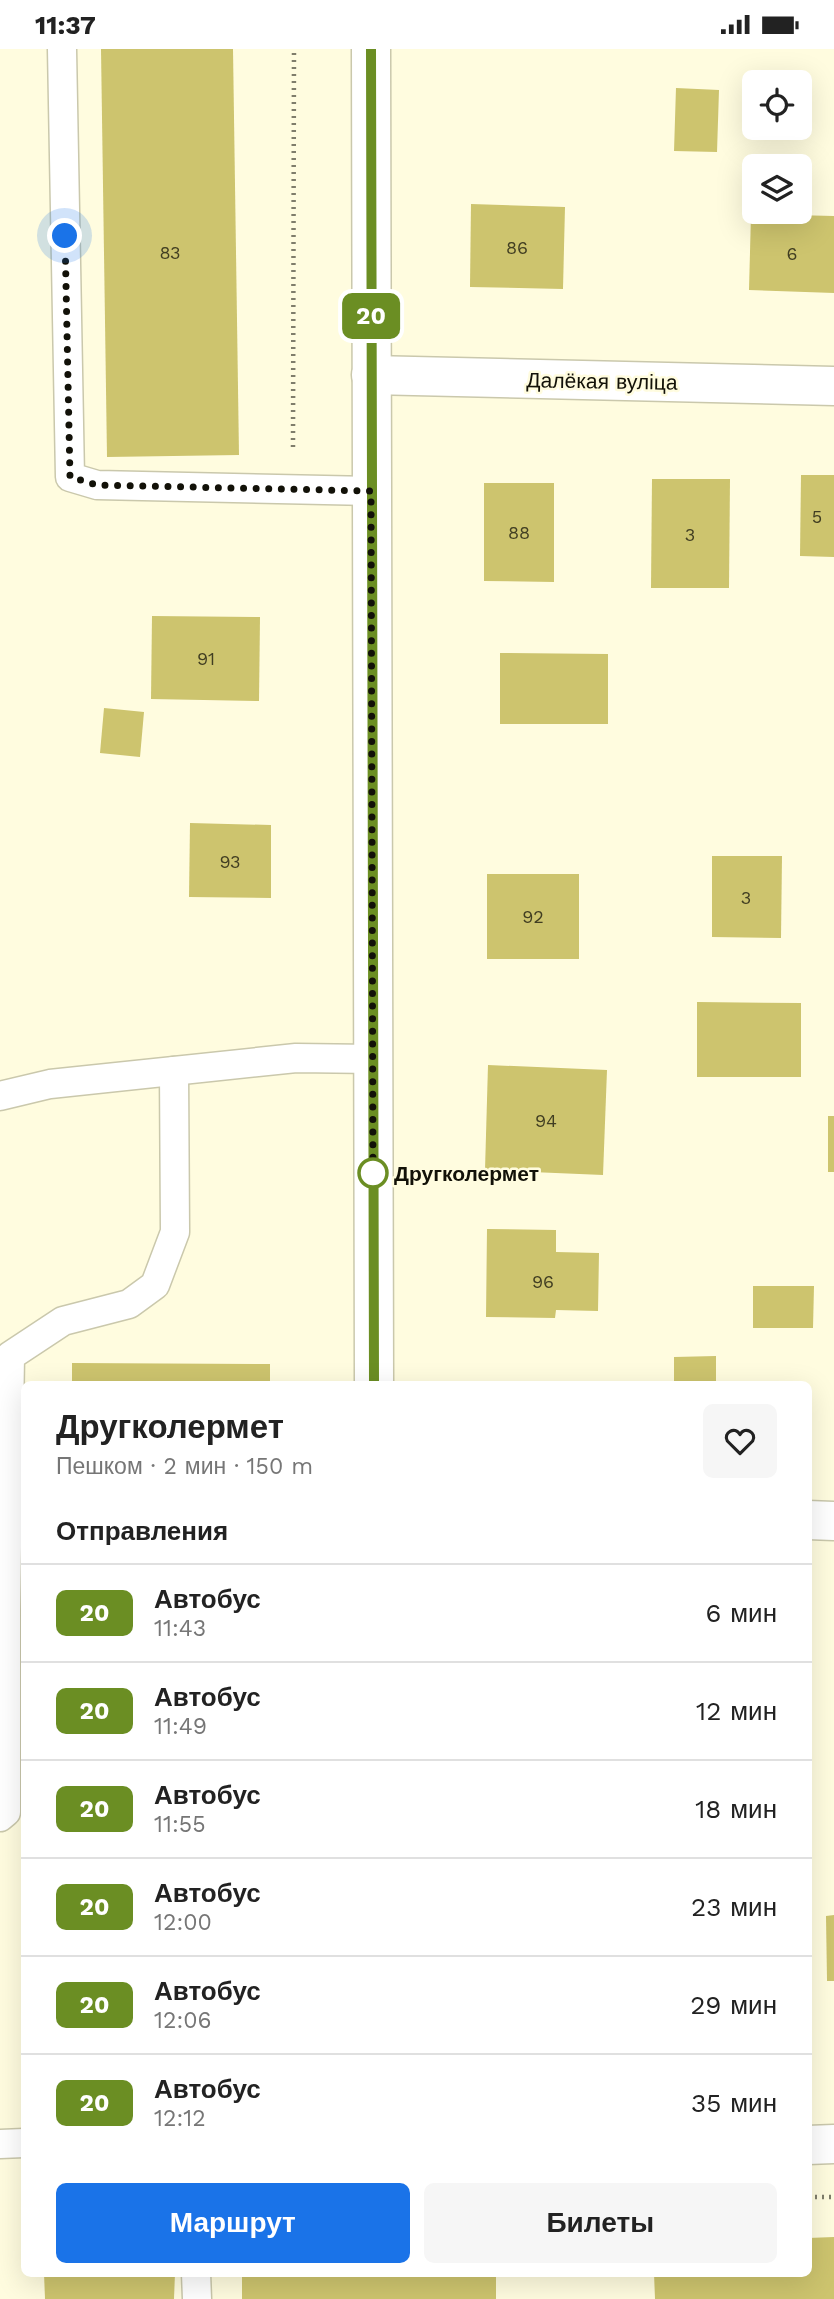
<!DOCTYPE html>
<html lang="ru">
<meta charset="utf-8">
<style>
:root{--surface:#fff;--page:#f6f6f6;--text:#222;--muted:#767676;--line:#e0e0e0;--accent:#1a73e8}
body{margin:0;font-family:"Work Sans",sans-serif;background:var(--page);color:var(--text);height:100vh;display:flex;flex-direction:column;font-size:26px;white-space:nowrap}
*{box-sizing:border-box;margin:0}
p{font-size:23px;color:var(--muted)}
.icon{flex:none;width:38px;height:38px;fill:none;stroke:currentColor;stroke-width:2;stroke-linecap:round;stroke-linejoin:round}
.map{position:relative;flex:1;overflow:hidden}
.details{position:absolute;left:21px;top:1332px;width:791px;height:896px;display:flex;flex-direction:column;background:var(--surface);border-radius:10px;box-shadow:0 7px 28px #0002}
.details>*{flex:none}
.badge{padding:0 14px;border-radius:10px;font-size:24px;line-height:46px}
.controls{position:absolute;left:742px;top:21px;display:grid;gap:14px}
.controls a{display:grid;place-items:center;width:70px;height:70px;border-radius:10px;background:var(--surface);box-shadow:0 7px 28px #0002;font-size:35px}
.you{position:absolute;width:35px;height:35px;margin:-18px;border:5px solid #fff;border-radius:50%;background:#1a73e8;box-shadow:0 0 0 10px #1a73e833}
.map>.badge{position:absolute;translate:-50% -50%;box-shadow:0 0 0 4px #fff}
h2{padding:0 35px;font-size:26px;line-height:63px}
.round{display:grid;place-items:center;flex:none;width:74px;height:74px;border-radius:10px;background:var(--page)}
.overview{display:flex;align-items:center;justify-content:space-between;height:119px;padding:0 35px}
h1{font-size:33px;font-weight:800;line-height:52px}
.action{display:flex;gap:14px;margin-top:auto;padding:14px 35px}
.action a{flex:1;height:80px;border-radius:10px;background:var(--accent);color:#fff;font-size:28px;font-weight:800;line-height:80px;text-align:center}
.action a+a{background:var(--page);color:var(--text)}
ul{padding:0;list-style:none}
li{display:flex;align-items:center;gap:21px;height:98px;padding:0 35px;border-top:2px solid var(--line)}
li div{flex:1}
li b{display:block;font-size:26px}
li em{font-style:normal}
li .badge{min-width:77px;font-weight:700;text-align:center}
.status{display:flex;justify-content:space-between;align-items:center;height:49px;padding:0 35px;background:var(--surface);direction:ltr}
.status svg{height:19px;fill:currentColor}
.map>svg:first-child{display:block}
.building{fill:#cdc46e}
.lines{fill:none;stroke-linecap:round;stroke-linejoin:round}
.lane-casing{stroke:#cac8ac;stroke-width:31}
.street-casing{stroke:#cac8ac;stroke-width:41}
.secondary-casing{stroke:#cac8ac;stroke-width:41}
.path{stroke:#7f7d6b;stroke-width:4.5;stroke-dasharray:2 5;stroke-linecap:butt}
.lane{stroke:#fff;stroke-width:28}
.street{stroke:#fff;stroke-width:38}
.secondary{stroke:#fff;stroke-width:38}
.line-casing{stroke:#fff;stroke-width:16}
.line{stroke:#6b8e23;stroke-width:10}
.walk{stroke:#121108;stroke-width:7;stroke-dasharray:0 12.6}
.stop-dot{fill:#fff;stroke:#6b8e23;stroke-width:3.5}
.labels{text-anchor:middle;dominant-baseline:central;stroke-width:5;stroke-linejoin:round;paint-order:stroke}
.number-label{font-size:18px;fill:#413e22}
.street-label{font-size:21px;fill:#121108;stroke:#fffcdf}
.stop-label{font-size:21px;font-weight:bold;fill:#121108;stroke:#fffcdf;text-anchor:start}
</style>
<div class="status"><b>11:37</b><svg viewBox="0 0 49 12"><path d="M0 12V9h3v3zM5 12V6h3v6zM10 12V3h3v9zM15 12V0h3v12zM26 1h20v11H26zM47 4h2v5h-2z"/></svg></div>
<div class="map">
<svg width="834" height="2250" viewBox="0 0 834 2250">
<rect width="100%" height="100%" fill="#fffcdf"/>
<!-- building -->
<g class="building">
<path d="M101,0H233L239,406L107,408Z"/>
<path d="M676,39L719,41L717,103L674,102Z"/>
<path d="M471,155L565,158L563,240L470,238Z"/>
<path d="M751,165L834,167V244L749,241Z"/>
<path d="M801,426H834V508L800,507Z"/>
<path d="M652,430H730L729,539H651Z"/>
<path d="M484,434H554V533L484,532Z"/>
<path d="M152,567L260,568L259,652L151,650Z"/>
<path d="M500,604L608,605V675H500Z"/>
<path d="M104,659L144,663L140,708L100,704Z"/>
<path d="M190,774L271,776V849L189,848Z"/>
<path d="M712,807H782L781,889L712,888Z"/>
<rect x="487" y="825" width="92" height="85"/>
<path d="M697,953L801,954V1028H697Z"/>
<path d="M488,1016L607,1021L603,1126L485,1121Z"/>
<rect x="828" y="1067" width="6" height="56"/>
<path d="M487,1180L556,1181V1203L599,1204L598,1262L556,1261L555,1269L486,1268Z"/>
<path d="M753,1237H814L813,1279H753Z"/>
<path d="M716,1307V1335H674V1308Z"/>
<path d="M72,1314L270,1315V1335H72Z"/>
<path d="M834,1866V1932H827L826,1867Z"/>
<path d="M834,2188V2250H655L654,2224H808V2189Z"/>
<path d="M44,2224H175L174,2250H45Z"/>
<rect x="242" y="2224" width="254" height="26"/>
</g>
<g class="lines">
<!-- lane casing -->
<g class="lane-casing">
<g id="lane">
<path d="M62,0L70,428L97,436L371,442"/>
<path d="M0,1047L50,1035L296,1009L374,1010"/>
<path d="M0,1556L6,1561V1763L0,1768"/>
<path d="M6,1561L10,1307L63,1272L129,1255L155,1236L175,1183L174,1022"/>
<path d="M0,2095L24,2094"/>
<path d="M196,2224L197,2250"/>
</g>
</g>
<!-- street casing -->
<g class="street-casing">
<g id="street">
<path d="M371,326L834,337"/>
<path d="M808,1471L834,1472"/>
</g>
</g>
<!-- secondary casing -->
<g class="secondary-casing">
<g id="secondary">
<path d="M371,0L374,1335"/>
<path d="M808,2096L834,2095"/>
</g>
</g>
<!-- path -->
<g class="path">
<path d="M293,398L294,0"/>
<path d="M808,2148H834"/>
</g>
<!-- lane -->
<use href="#lane" class="lane"/>
<!-- street -->
<use href="#street" class="street"/>
<!-- secondary -->
<use href="#secondary" class="secondary"/>
</g>
<g class="lines">
<!-- line casing -->
<g class="line-casing">
<path id="line" d="M371,0L374,1335"/>
</g>
<!-- line -->
<use href="#line" class="line"/>
<!-- walk -->
<path class="walk" d="M65,187L70,428L97,436L371,442L373,1129V1124"/>
</g>
<!-- markers -->
<circle class="stop-dot" cx="373" cy="1124" r="14"/>
<g class="labels">
<!-- number labels -->
<g class="number-label">
<text x="517" y="198">86</text>
<text x="170" y="203">83</text>
<text x="792" y="204">6</text>
<text x="817" y="467">5</text>
<text x="519" y="483">88</text>
<text x="690" y="485">3</text>
<text x="206" y="609">91</text>
<text x="230" y="812">93</text>
<text x="746" y="848">3</text>
<text x="533" y="867">92</text>
<text x="546" y="1071">94</text>
<text x="543" y="1232">96</text>
</g>
<!-- street labels -->
<g class="street-label">
<text transform="translate(602 332) rotate(1)">Далёкая вуліца</text>
</g>
<!-- stop labels -->
<g class="stop-label">
<text x="394" y="1124">Другколермет</text>
</g>
</g>
</svg>
<div class="controls">
<a><svg class="icon" aria-label="locate" viewBox="0 0 24 24"><circle cx="12" cy="12" r="6"/><path d="M12 2v4M12 18v4M2 12h4M18 12h4"/></svg></a>
<a><svg class="icon" aria-label="layers" viewBox="0 0 24 24"><path d="M12 4l9 5-9 5-9-5zM3 14l9 5 9-5"/></svg></a>
</div>
<div class="you" style="left:65px;top:187px"></div>
<b class="badge" style="left:371px;top:267px;background:#6b8e23;color:#fff">20</b>
<section class="details">
<div class="overview"><div><h1>Другколермет</h1><p>Пешком · 2 мин · 150 m</p></div><a class="round"><svg class="icon" aria-label="heart" viewBox="0 0 24 24"><path d="M12 20l-8-8c-3-5 5-10 8-4 3-6 11-1 8 4z"/></svg></a></div>
<h2>Отправления</h2>
<ul>
<li><span class="badge" style="background:#6b8e23;color:#fff">20</span><div><b>Автобус</b><p>11:43</p></div><em>6 мин</em></li>
<li><span class="badge" style="background:#6b8e23;color:#fff">20</span><div><b>Автобус</b><p>11:49</p></div><em>12 мин</em></li>
<li><span class="badge" style="background:#6b8e23;color:#fff">20</span><div><b>Автобус</b><p>11:55</p></div><em>18 мин</em></li>
<li><span class="badge" style="background:#6b8e23;color:#fff">20</span><div><b>Автобус</b><p>12:00</p></div><em>23 мин</em></li>
<li><span class="badge" style="background:#6b8e23;color:#fff">20</span><div><b>Автобус</b><p>12:06</p></div><em>29 мин</em></li>
<li><span class="badge" style="background:#6b8e23;color:#fff">20</span><div><b>Автобус</b><p>12:12</p></div><em>35 мин</em></li>
</ul>
<div class="action"><a>Маршрут</a><a>Билеты</a></div>
</section>
</div>
